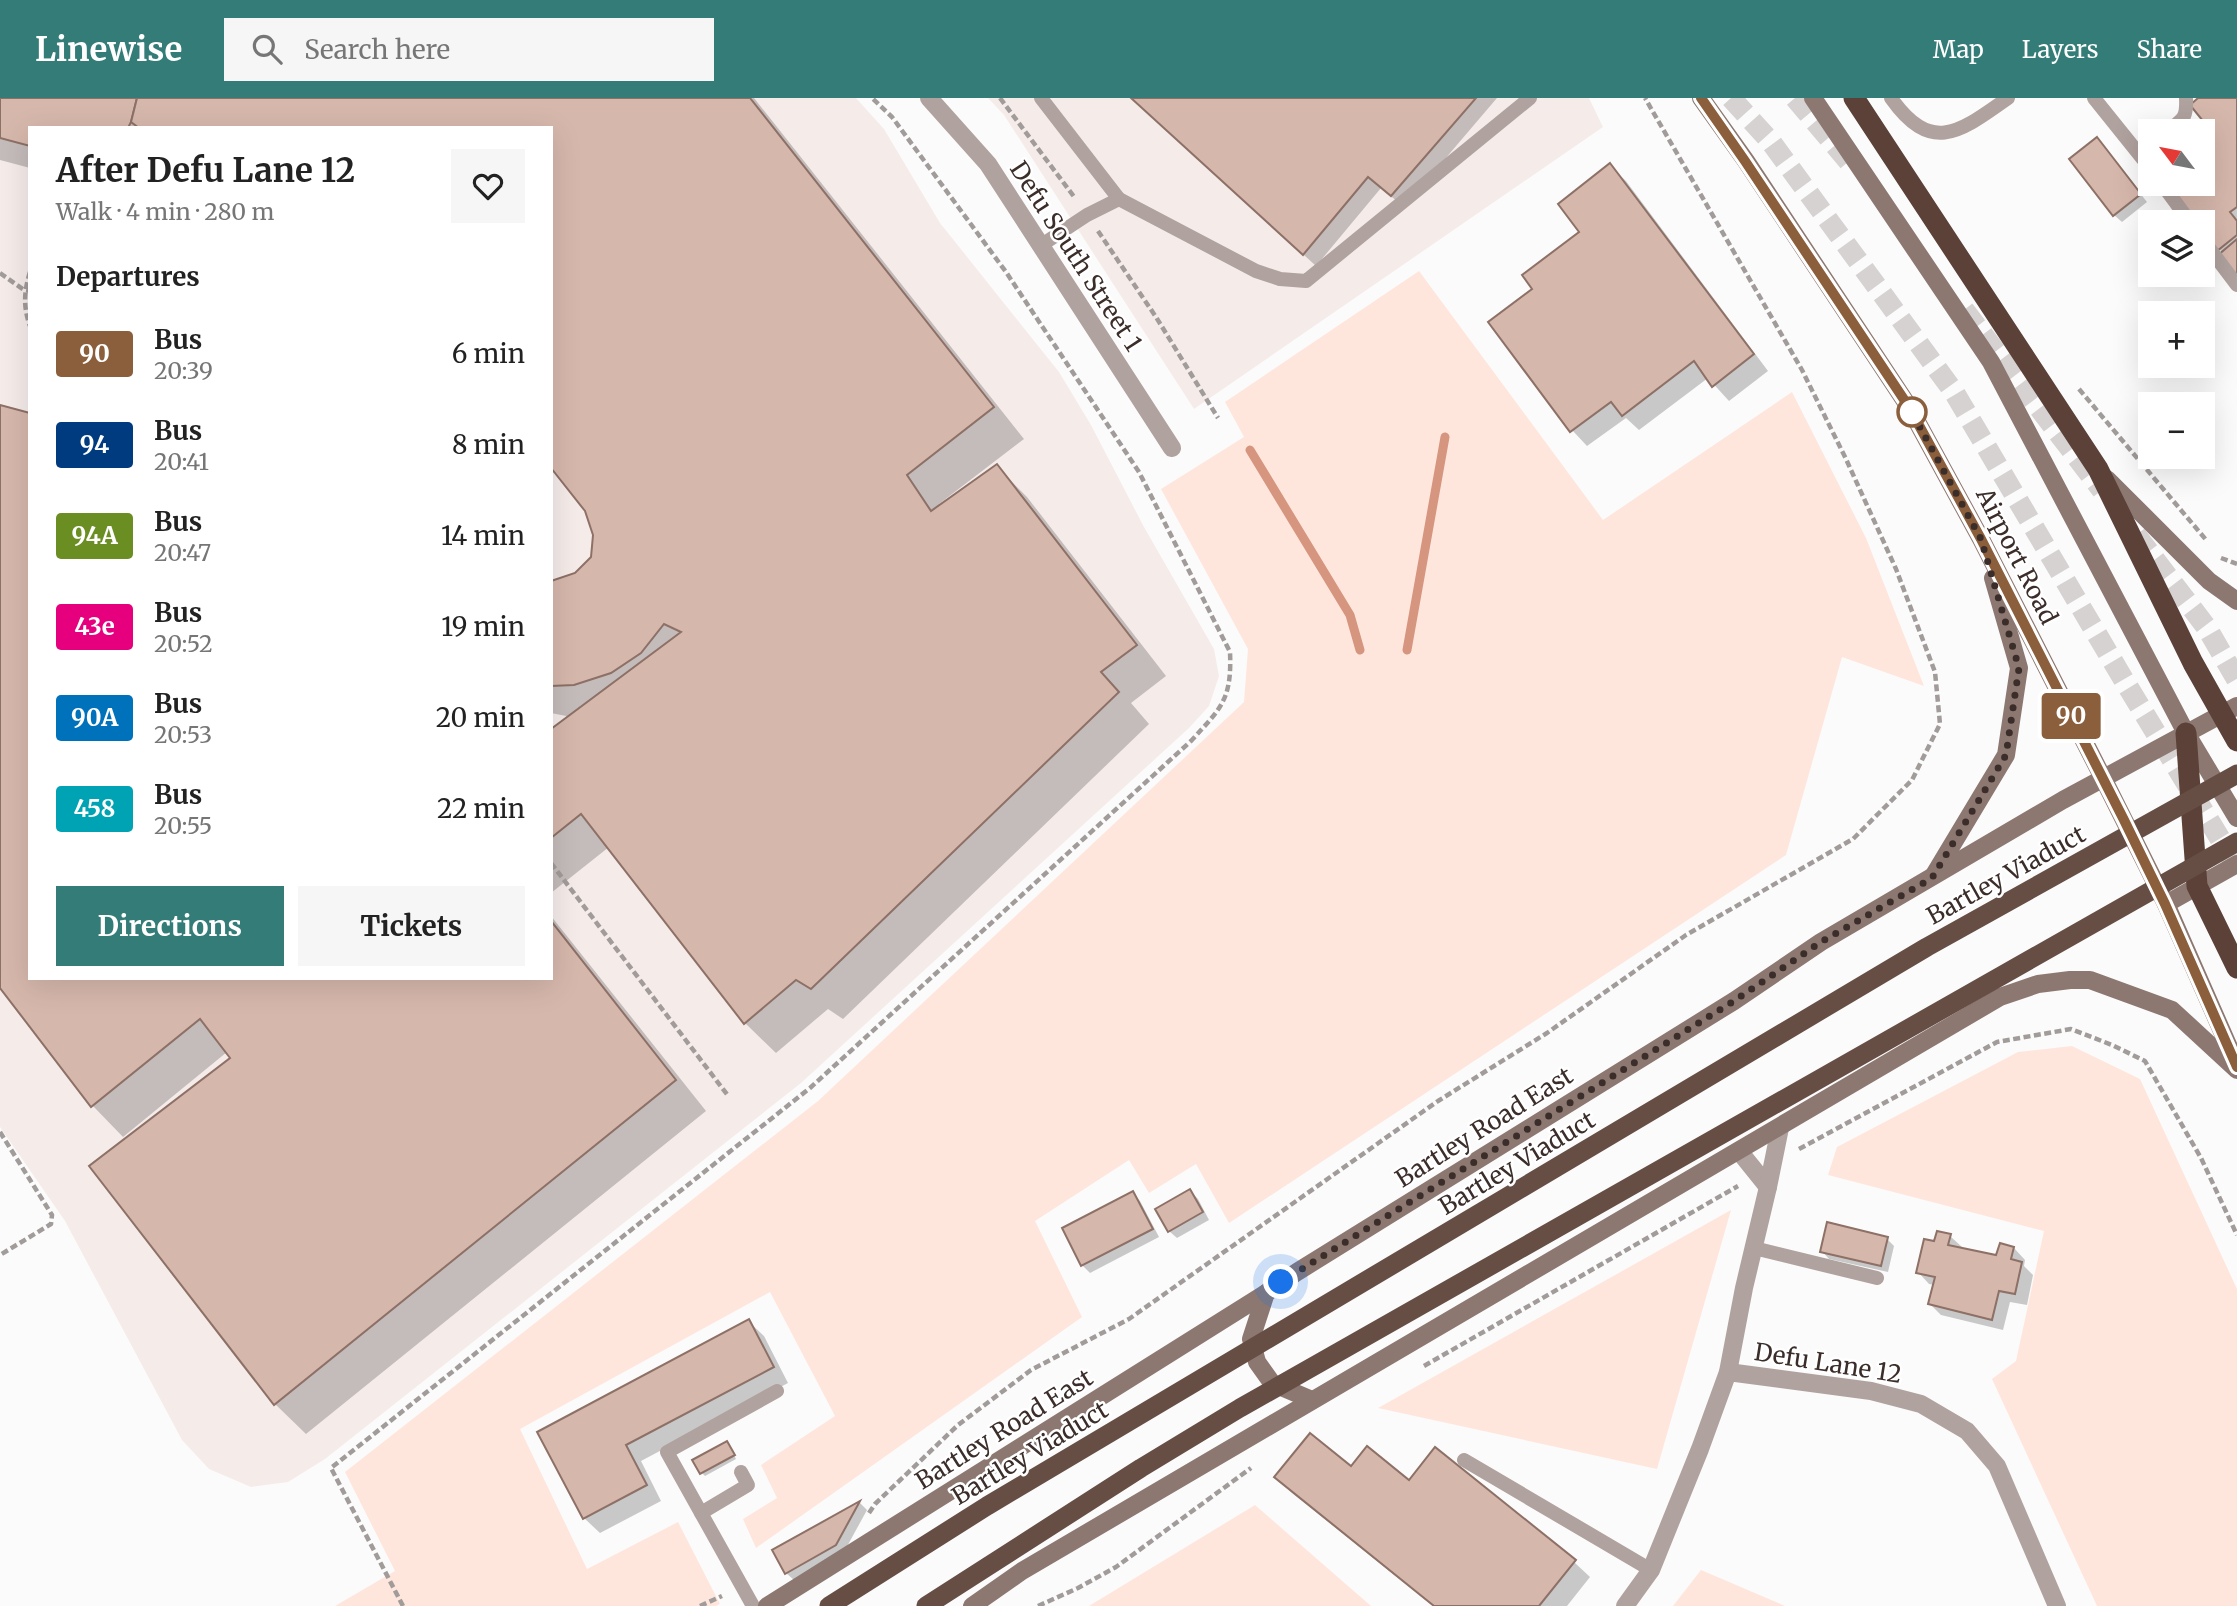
<!DOCTYPE html>
<meta charset="utf-8">
<style>
:root{--surface:#fff;--page:#f6f6f6;--text:#222;--muted:#767676;--accent:#347c77}
body{margin:0;font-family:Merriweather,serif;background:var(--page);color:var(--text);height:100vh;display:flex;flex-direction:column;font-size:26px;white-space:nowrap}
*{box-sizing:border-box;margin:0}
p{font-size:23px;color:var(--muted)}
.icon{flex:none;width:38px;height:38px;fill:none;stroke:currentColor;stroke-width:2;stroke-linecap:round;stroke-linejoin:round}
.map{position:relative;flex:1;overflow:hidden}
.sheet{position:absolute;left:28px;top:28px;width:525px;height:854px;display:flex;flex-direction:column;background:var(--surface);border-radius:0px;box-shadow:0 7px 28px #0002}
.sheet>*{flex:none}
.badge{padding:0 14px;border-radius:5px;font-size:24px;line-height:46px}
.needle{width:46px;rotate:302deg}
.buttons{position:absolute;left:2138px;top:21px;display:grid;gap:14px}
.buttons a{display:grid;place-items:center;width:77px;height:77px;border-radius:0px;background:var(--surface);box-shadow:0 7px 28px #0002;font-size:35px}
.you{position:absolute;width:35px;height:35px;margin:-18px;border:5px solid #fff;border-radius:50%;background:#1a73e8;box-shadow:0 0 0 10px #1a73e833}
.map>.badge{position:absolute;translate:-50% -50%;box-shadow:0 0 0 4px #fff}
h2{padding:0 28px;font-size:26px;line-height:63px}
.round{display:grid;place-items:center;flex:none;width:74px;height:74px;border-radius:0px;background:var(--page)}
.summary{display:flex;align-items:center;justify-content:space-between;height:119px;padding:0 28px}
h1{font-size:33px;font-weight:700;line-height:52px}
.primary-button{display:flex;gap:14px;margin-top:auto;padding:14px 28px}
.primary-button a{flex:1;height:80px;border-radius:0px;background:var(--accent);color:#fff;font-size:28px;font-weight:700;line-height:80px;text-align:center}
.primary-button a+a{background:var(--page);color:var(--text)}
ul{padding:0;list-style:none}
li{display:flex;align-items:center;gap:21px;height:91px;padding:0 28px}
li div{flex:1}
li b{display:block;font-size:26px}
li em{font-style:normal}
li .badge{min-width:77px;font-weight:700;text-align:center}
header{display:flex;align-items:center;gap:42px;box-sizing:border-box;height:98px;padding:0 35px;background:var(--accent);color:#fff}
header strong{font-size:33px}
nav{display:flex;gap:38px;margin-inline-start:auto;font-size:24px}
.search{width:490px;height:63px;background:var(--page);display:flex;align-items:center;gap:18px;box-sizing:border-box;padding:0 24px;border-radius:0px;color:var(--muted);font-size:26px}
.map>svg:first-child{display:block}
.built{fill:#f5ecea;fill-rule:evenodd}
.green{fill:#ffe6dd}
.shadow{fill:#0003}
.lines{fill:none;stroke-linecap:round;stroke-linejoin:round}
.stream{stroke:#d6957f;stroke-width:9}
.building{fill:#d6b7ac;stroke:#8d7066;stroke-width:2}
.motorway-tunnel{stroke:#d5d2d1;stroke-width:21;stroke-dasharray:21 10;stroke-linecap:butt}
.path{stroke:#a19b9a;stroke-width:4.5;stroke-dasharray:7 3.5;stroke-linecap:butt}
.service{stroke:#b0a29e;stroke-width:14}
.minor{stroke:#b0a29e;stroke-width:18}
.secondary{stroke:#8c7871;stroke-width:18}
.motorway{stroke:#5b4138;stroke-width:21}
.trunk-bridge{stroke:#664e45;stroke-width:19}
.line-casing{stroke:#fff;stroke-width:16}
.line{stroke:#8b5e3c;stroke-width:10}
.walk{stroke:#3b2e2a;stroke-width:7;stroke-dasharray:0 12.6}
.stop-dot{fill:#fff;stroke:#8b5e3c;stroke-width:3.5}
.labels{text-anchor:middle;dominant-baseline:central;stroke-width:5;stroke-linejoin:round;paint-order:stroke}
.street-label{font-size:24px;fill:#3b2e2a;stroke:#fff}
</style>
<header>
<strong>Linewise</strong>
<div class="search"><svg class="icon" aria-label="search" viewBox="0 0 24 24"><circle cx="10" cy="10" r="6"/><path d="M15 15l6 6"/></svg>Search here</div>
<nav><a>Map</a><a>Layers</a><a>Share</a></nav>
</header>
<div class="map">
<svg width="2237" height="1508" viewBox="0 0 2237 1508">
<rect width="100%" height="100%" fill="#fbfbfb"/>
<!-- built -->
<g class="built">
<path d="M0,0H856L884,31L940,125L1059,274L1091,327L1144,429L1214,551L1219,578L1209,608L1189,630L801,985L325,1361L288,1384L251,1389L209,1371L182,1342L65,1123L0,1029ZM30,30H551V880H30Z"/>
<path d="M988,0H1589L1603,29L1194,311L1004,17Z"/>
</g>
<!-- green -->
<g class="green">
<path d="M1419,173L1603,422L1792,294L1866,440L1924,588L1842,559L1786,757L1229,1125L1196,1066L1149,1095L1129,1062L1035,1123L1082,1219L756,1450L743,1421L777,1400L761,1367L835,1318L770,1194L520,1331L587,1471L678,1424L720,1506L716,1508H335L395,1473L345,1374L818,1003L1244,604L1248,551L1161,391L1244,339L1225,304Z"/>
<path d="M2072,948L2140,981L2237,1191V1508H2097L1992,1281L2016,1263L2044,1133L1828,1077L1837,1049L2018,954Z"/>
<path d="M1731,1112L1657,1371L1378,1310Z"/>
<path d="M1255,1407L1371,1508H1089Z"/>
<path d="M1701,1472L1785,1508H1673Z"/>
</g>
<!-- shadow -->
<g class="shadow">
<path d="M0,0H754L1024,341L939,406L941,409L996,368L1027,399L1166,578L1131,605L1149,626L843,921L828,911L776,955L745,925L609,749L551,795V634L571,619L551,615V485L576,477L593,460L595,437L551,30H30V70L0,62Z"/>
<path d="M1132,0H1497L1404,109L1381,90L1316,168Z"/>
<path d="M2201,0H2237V180L2203,124H2196L2165,86H2203L2214,35Z"/>
<path d="M2104,49L2147,104L2122,124L2114,117Z"/>
<path d="M1610,68L1626,83L1768,273L1729,303L1708,280L1639,332L1626,320L1587,348L1572,332L1535,192L1581,135Z"/>
<path d="M0,309L30,880H551V818L706,1013L306,1336L275,1306L232,960L227,954L123,1039L93,1008L0,887Z"/>
<path d="M1190,1093L1198,1101L1209,1122L1177,1140L1169,1133Z"/>
<path d="M1133,1095L1140,1103L1159,1139L1090,1175L1082,1167Z"/>
<path d="M1950,1138L1962,1149L1961,1151L1998,1160L2014,1150L2025,1162L2024,1168L2033,1177L2027,1207L2010,1204L2003,1232L1941,1217L1930,1206L1934,1187L1929,1186L1918,1174L1936,1145Z"/>
<path d="M1887,1141L1894,1148L1888,1174L1829,1161L1822,1153Z"/>
<path d="M748,1223L764,1238L788,1285L641,1363L661,1403L600,1435L584,1420L540,1334Z"/>
<path d="M729,1348L736,1361L705,1378L702,1375Z"/>
<path d="M1351,1370L1409,1385L1574,1464L1590,1479L1567,1508H1433L1292,1395L1277,1379Z"/>
<path d="M860,1405L867,1412L844,1454L794,1482L786,1475L775,1452Z"/>
</g>
<g class="lines">
<!-- stream -->
<g class="stream">
<path d="M1250,352L1350,517L1360,552"/>
<path d="M1407,552L1445,339"/>
</g>
</g>
<!-- building -->
<g class="building">
<path d="M0,0H137L131,24L128,30H30V48L0,40Z"/>
<path d="M137,0H750L994,309L907,377L931,413L997,366L1137,547L1101,574L1119,594L811,891L796,882L744,926L581,716L551,740V631L681,534L664,526L641,555L611,575L574,587L551,588V483L575,475L591,459L593,437L585,413L551,370V30H139L131,24Z"/>
<path d="M1131,0H1476L1391,98L1368,79L1303,157Z"/>
<path d="M2198,0H2237V109L2230,114L2237,123V137L2217,153L2203,136V124H2194L2163,86H2203V41L2212,34L2190,7Z"/>
<path d="M2097,39L2141,96L2113,118L2069,61Z"/>
<path d="M1610,65L1754,256L1712,289L1694,263L1622,318L1611,304L1570,334L1488,224L1532,191L1522,177L1579,134L1558,106Z"/>
<path d="M2237,141V183L2217,158Z"/>
<path d="M0,307L30,315V880H551V823L676,982L274,1307L89,1068L230,960L200,921L91,1009L0,890Z"/>
<path d="M1190,1091L1203,1114L1168,1134L1155,1111Z"/>
<path d="M1133,1093L1153,1131L1081,1168L1062,1130Z"/>
<path d="M1827,1124L1888,1139L1881,1168L1820,1154Z"/>
<path d="M1937,1133L1951,1136L1948,1147L1996,1157L2000,1145L2014,1149L2011,1161L2022,1164L2015,1196L1999,1193L1992,1222L1928,1206L1935,1179L1916,1175L1924,1141L1934,1143Z"/>
<path d="M749,1221L774,1269L626,1347L647,1387L583,1421L537,1334Z"/>
<path d="M1310,1335L1351,1368L1367,1348L1409,1382L1435,1349L1576,1462L1539,1508H1434L1274,1379Z"/>
<path d="M727,1343L735,1357L700,1376L692,1362Z"/>
<path d="M860,1403L836,1447L785,1476L772,1452Z"/>
</g>
<g class="lines">
<!-- motorway-tunnel -->
<g class="motorway-tunnel">
<path d="M1731,0L1771,44L1954,294L2125,584L2236,767"/>
<path d="M1795,0L1850,65"/>
<path d="M1964,212L2102,392"/>
<path d="M2136,437L2207,530L2237,582"/>
</g>
<!-- path -->
<g class="path">
<path d="M1000,0L1075,100"/>
<path d="M1098,133L1156,219L1218,320"/>
<path d="M30,174C24,193 23,209 30,228"/>
<path d="M0,175L24,192L30,193"/>
<path d="M2079,291L2207,443"/>
<path d="M2221,460L2237,466"/>
<path d="M551,765L729,999"/>
<path d="M0,1034L52,1117L51,1126L0,1157"/>
<path d="M1799,1051L1997,944L2071,931L2112,947L2145,963L2201,1060L2237,1137"/>
<path d="M1424,1268L1738,1088"/>
<path d="M869,1415L875,1406L958,1327L1031,1272L1129,1221L1438,1003L1547,935L1686,837L1853,741L1912,682L1940,626L1935,574L1896,471L1846,361L1802,272L1645,0"/>
<path d="M403,1508L331,1370L810,990L1191,643C1221,610 1232,602 1230,554L1139,374L1006,174L892,19L872,0"/>
<path d="M700,1508L722,1498"/>
<path d="M1038,1508L1078,1490L1116,1469L1251,1370"/>
</g>
<!-- service -->
<g class="service">
<path d="M1041,0L1119,101"/>
<path d="M1891,0C1932,58 1961,33 2008,0"/>
<path d="M2094,0L2151,71"/>
<path d="M2168,33C2183,21 2187,21 2186,0"/>
<path d="M2139,55L2151,46"/>
<path d="M2162,86L2190,124"/>
<path d="M2203,142L2237,187"/>
<path d="M1040,148L1087,117L1119,101L1256,173L1280,181L1306,183L1530,0"/>
<path d="M1754,1150L1877,1180"/>
<path d="M1464,1362L1651,1472"/>
<path d="M701,1415L748,1387L741,1374"/>
<path d="M753,1508L667,1354L777,1293"/>
</g>
<!-- minor -->
<g class="minor">
<path d="M929,0L988,66L1172,350"/>
<path d="M1739,1053L1768,1089"/>
<path d="M1728,1274L1871,1293L1921,1306L1967,1333L1997,1368L2057,1508"/>
<path d="M1625,1508L1651,1472L1700,1351L1728,1274L1744,1190L1768,1089L1780,1030"/>
</g>
<!-- secondary -->
<g class="secondary">
<path d="M1701,0L1746,63L1909,309L1981,441L2103,680L2166,806L2236,965"/>
<path d="M1813,0L1991,264L2186,635L2237,720"/>
<path d="M2107,381L2209,483L2237,503"/>
<path d="M1934,777L2006,657L2019,570L1993,480"/>
<path d="M2166,806L2237,766"/>
<path d="M1266,1195L1251,1241L1257,1264L1272,1285L1312,1302"/>
<path d="M767,1508L1266,1195L1297,1174L1734,903L1821,844L2063,702L2237,608"/>
<path d="M972,1508L1022,1473L2000,899L2038,886L2070,882H2090L2172,912L2237,972"/>
</g>
<!-- motorway -->
<g class="motorway">
<path d="M1854,0L2098,371L2193,565L2237,643"/>
<path d="M2186,635L2197,788L2237,870"/>
</g>
<!-- trunk-bridge -->
<g class="trunk-bridge">
<path d="M829,1508L987,1408L1927,849L2237,676"/>
<path d="M926,1508L1141,1370L1240,1310L2237,744"/>
</g>
</g>
<g class="lines">
<!-- line casing -->
<g class="line-casing">
<path id="line" d="M1701,0L1745,63L1909,309L1981,441L2124,722L2165,806L2237,969"/>
</g>
<!-- line -->
<use href="#line" class="line"/>
<!-- walk -->
<path class="walk" d="M1281,1184L1734,903L1821,844L1932,780L2006,657L2019,570L1981,441L1909,309L1912,314"/>
</g>
<!-- markers -->
<circle class="stop-dot" cx="1912" cy="314" r="14"/>
<g class="labels">
<!-- street labels -->
<g class="street-label">
<text transform="translate(1076 158) rotate(57)">Defu South Street 1</text>
<text transform="translate(2017 458) rotate(63)">Airport Road</text>
<text transform="translate(2006 777) rotate(-29)">Bartley Viaduct</text>
<text transform="translate(1484 1029) rotate(-32)">Bartley Road East</text>
<text transform="translate(1517 1065) rotate(-31)">Bartley Viaduct</text>
<text transform="translate(1828 1265) rotate(9)">Defu Lane 12</text>
<text transform="translate(1004 1331) rotate(-32)">Bartley Road East</text>
<text transform="translate(1030 1355) rotate(-31)">Bartley Viaduct</text>
</g>
</g>
</svg>
<div class="buttons">
<a><svg class="needle" viewBox="-14 -14 28 28"><path d="M0-13l5 13h-10z" fill="#e53935"/><path d="M0 13l5-13h-10z" fill="#767676"/></svg></a>
<a><svg class="icon" aria-label="layers" viewBox="0 0 24 24"><path d="M12 4l9 5-9 5-9-5zM3 14l9 5 9-5"/></svg></a>
<a>+</a>
<a>−</a>
</div>
<div class="you" style="left:1281px;top:1184px"></div>
<b class="badge" style="left:2071px;top:618px;background:#8b5e3c;color:#fff">90</b>
<section class="sheet">
<div class="summary"><div><h1>After Defu Lane 12</h1><p>Walk · 4 min · 280 m</p></div><a class="round"><svg class="icon" aria-label="heart" viewBox="0 0 24 24"><path d="M12 20l-8-8c-3-5 5-10 8-4 3-6 11-1 8 4z"/></svg></a></div>
<h2>Departures</h2>
<ul>
<li><span class="badge" style="background:#8b5e3c;color:#fff">90</span><div><b>Bus</b><p>20:39</p></div><em>6 min</em></li>
<li><span class="badge" style="background:#003b80;color:#fff">94</span><div><b>Bus</b><p>20:41</p></div><em>8 min</em></li>
<li><span class="badge" style="background:#6b8e23;color:#fff">94A</span><div><b>Bus</b><p>20:47</p></div><em>14 min</em></li>
<li><span class="badge" style="background:#e6007e;color:#fff">43e</span><div><b>Bus</b><p>20:52</p></div><em>19 min</em></li>
<li><span class="badge" style="background:#0072bc;color:#fff">90A</span><div><b>Bus</b><p>20:53</p></div><em>20 min</em></li>
<li><span class="badge" style="background:#00a3b4;color:#fff">458</span><div><b>Bus</b><p>20:55</p></div><em>22 min</em></li>
</ul>
<div class="primary-button"><a>Directions</a><a>Tickets</a></div>
</section>
</div>
